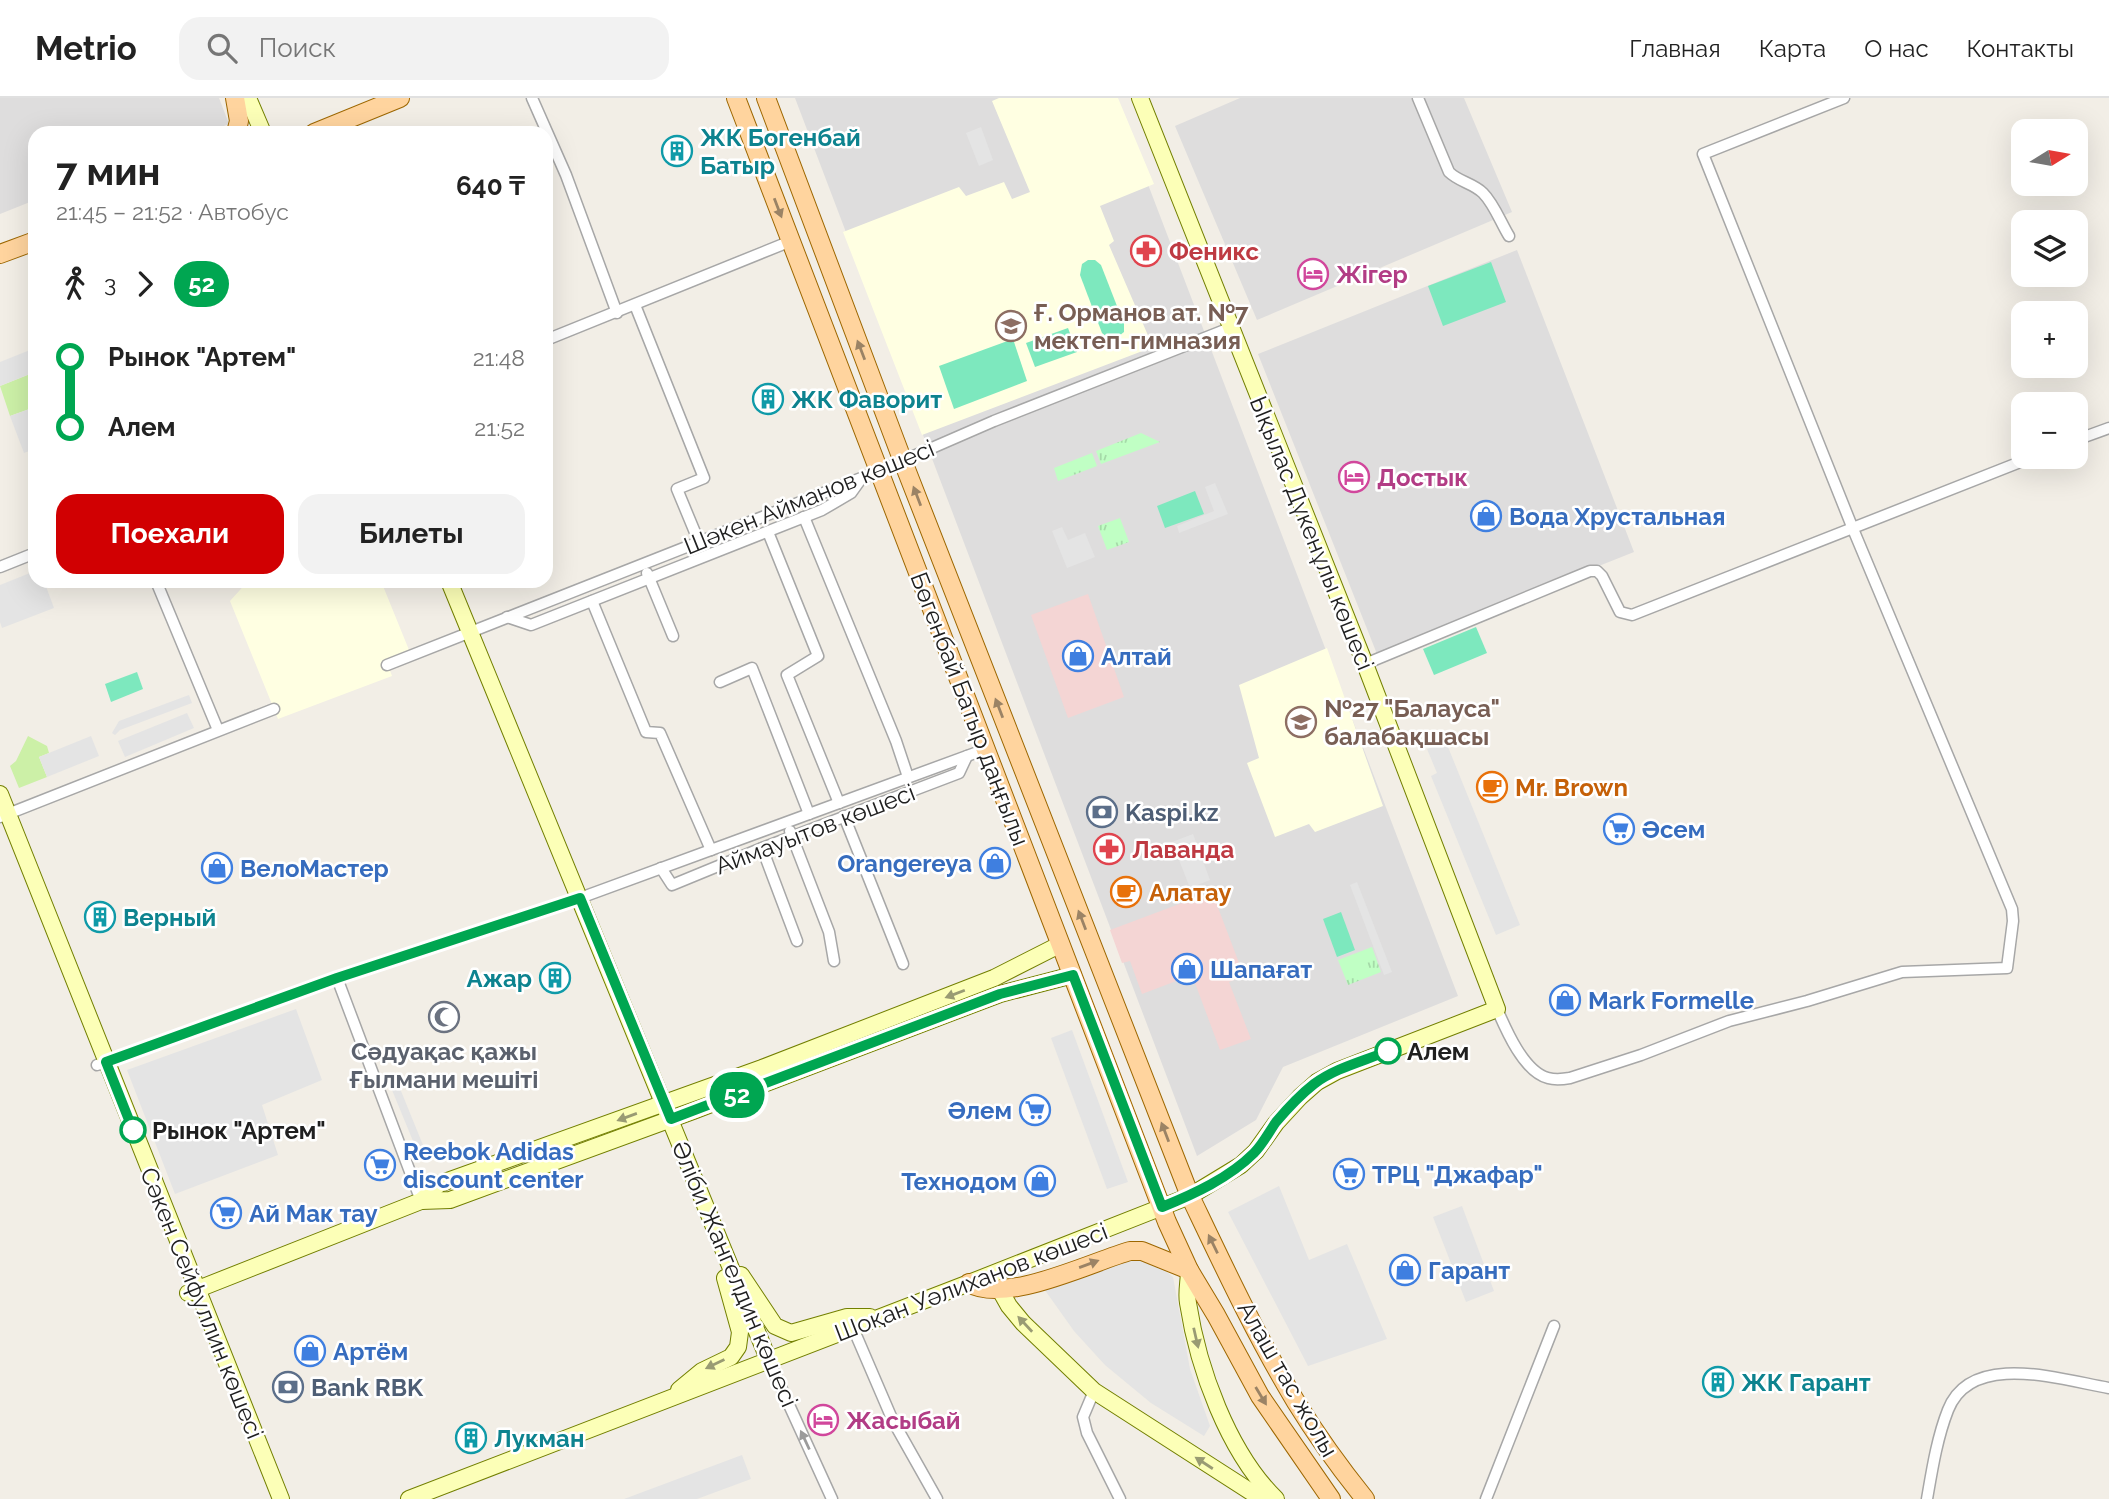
<!DOCTYPE html>
<html lang="ru">
<meta charset="utf-8">
<style>
:root{--surface:#fff;--page:#f2f2f2;--text:#222;--muted:#767676;--line:#e0e0e0;--accent:#d10002}
body{margin:0;font-family:Raleway,sans-serif;background:var(--page);color:var(--text);height:100vh;display:flex;flex-direction:column;font-size:26px;white-space:nowrap}
*{box-sizing:border-box;margin:0}
p{font-size:23px;color:var(--muted)}
.icon{flex:none;width:38px;height:38px;fill:none;stroke:currentColor;stroke-width:2;stroke-linecap:round;stroke-linejoin:round}
.map{position:relative;flex:1;overflow:hidden}
.side{position:absolute;left:28px;top:28px;width:525px;height:462px;display:flex;flex-direction:column;background:var(--surface);border-radius:21px;box-shadow:0 7px 28px #0002}
.side>*{flex:none}
.badge{padding:0 14px;border-radius:23px;font-size:24px;line-height:46px}
.needle{width:46px;rotate:79deg}
.buttons{position:absolute;left:2011px;top:21px;display:grid;gap:14px}
.buttons a{display:grid;place-items:center;width:77px;height:77px;border-radius:14px;background:var(--surface);box-shadow:0 7px 28px #0002;font-size:35px}
.map>.badge{position:absolute;translate:-50% -50%;box-shadow:0 0 0 4px #fff}
.legs{display:flex;align-items:center;gap:10px;height:77px;padding:0 28px;font-size:23px}
.legs p{margin-inline-start:auto}
.head{display:flex;align-items:center;justify-content:space-between;height:119px;padding:0 28px}
h1{font-size:38px;font-weight:700;line-height:52px}
.button{display:flex;gap:14px;margin-top:auto;padding:14px 28px}
.button a{flex:1;height:80px;border-radius:21px;background:var(--accent);color:#fff;font-size:28px;font-weight:700;line-height:80px;text-align:center}
.button a+a{background:var(--page);color:var(--text)}
ul{padding:0 28px;list-style:none}
li{display:flex;align-items:center;gap:24px;height:70px;font-size:26px}
li i{display:grid;place-items:center;width:10px;height:100%;margin:0 9px;background:currentColor}
li i::after{content:'';width:18px;height:18px;margin:-9px;border:5px solid;border-radius:50%;background:var(--surface)}
li p{margin-inline-start:auto}
li:first-child i{background:linear-gradient(#0000 50%,currentColor 0)}
li:last-child i{background:linear-gradient(currentColor 50%,#0000 0)}
header{display:flex;align-items:center;gap:42px;box-sizing:border-box;height:98px;padding:0 35px;background:var(--surface);border-bottom:2px solid var(--line)}
header strong{font-size:33px}
nav{display:flex;gap:38px;margin-inline-start:auto;font-size:24px}
.search{width:490px;height:63px;background:var(--page);display:flex;align-items:center;gap:18px;box-sizing:border-box;padding:0 24px;border-radius:21px;color:var(--muted);font-size:26px}
.map>svg:first-child{display:block}
.residential{fill:#dedddd}
.commercial{fill:#f4d5d4}
.education{fill:#ffffe2}
.grass{fill:#ccf0a7}
.park{fill:url(#park-tufts)}
.pitch{fill:#7de8be}
.parking{fill:#e4e4e4}
.lines{fill:none;stroke-linecap:round;stroke-linejoin:round}
.street-casing{stroke:#a7a7a7;stroke-width:13}
.secondary-casing{stroke:#727f00;stroke-width:18}
.primary-casing{stroke:#9d6700;stroke-width:20}
.street{stroke:#fff;stroke-width:10}
.secondary{stroke:#fcffb7;stroke-width:16}
.primary{stroke:#ffd49e;stroke-width:18}
.oneway{fill:#9b8365}
.oneway2{fill:#999b73}
.oneway3{fill:#9b9b9b}
.line-1-casing{stroke:#fff;stroke-width:16}
.line-1{stroke:#00a651;stroke-width:10}
.stop-1-dot{fill:#fff;stroke:#00a651;stroke-width:3.5}
.labels{text-anchor:middle;dominant-baseline:central;stroke-width:5;stroke-linejoin:round;paint-order:stroke}
.culture-label{font-size:24px;font-weight:bold;fill:#0d838f;stroke:#fff;text-anchor:start}
.health-label{font-size:24px;font-weight:bold;fill:#be3a42;stroke:#fff;text-anchor:start}
.hotel-label{font-size:24px;font-weight:bold;fill:#b23c85;stroke:#fff;text-anchor:start}
.education-label{font-size:24px;font-weight:bold;fill:#785e54;stroke:#fff;text-anchor:start}
.street-label{font-size:24px;fill:#202020;stroke:#fff}
.shop-label{font-size:24px;font-weight:bold;fill:#366cbe;stroke:#fff;text-anchor:start}
.food-label{font-size:24px;font-weight:bold;fill:#c56008;stroke:#fff;text-anchor:start}
.service-label{font-size:24px;font-weight:bold;fill:#4e5e75;stroke:#fff;text-anchor:start}
.worship-label{font-size:24px;font-weight:bold;fill:#5b616d;stroke:#fff}
.stop-label{font-size:24px;font-weight:bold;fill:#202020;stroke:#fff;text-anchor:start}
</style>
<header>
<strong>Metrio</strong>
<div class="search"><svg class="icon" aria-label="search" viewBox="0 0 24 24"><circle cx="10" cy="10" r="6"/><path d="M15 15l6 6"/></svg>Поиск</div>
<nav><a>Главная</a><a>Карта</a><a>О нас</a><a>Контакты</a></nav>
</header>
<div class="map">
<svg width="2109" height="1401" viewBox="0 0 2109 1401">
<defs>
<pattern id="park-tufts" width="24" height="20" patternUnits="userSpaceOnUse" patternTransform="scale(1.75)"><rect width="24" height="20" fill="#c0ffc4"/><path d="M3 7l-1-3M5 7V3M7 7l1-3M15 17l-1-3M17 17v-4M19 17l1-3" fill="none" stroke="#a5daa8"/></pattern>
</defs>
<rect width="100%" height="100%" fill="#f2eee6"/>
<!-- residential -->
<g class="residential">
<path d="M0,0H219L229,26L206,35H35V102L0,116Z"/>
<path d="M795,0H1115L1458,898L1283,969L1256,1022L1197,1058Z"/>
<path d="M1240,0H1464L1512,114L1257,222L1175,28Z"/>
<path d="M1517,152L1634,454L1377,556L1258,256Z"/>
</g>
<!-- commercial -->
<g class="commercial">
<path d="M1088,496L1124,599L1068,620L1031,517Z"/>
<path d="M1206,796L1214,799L1244,878L1229,884L1251,941L1220,952L1192,877L1142,896L1130,863L1122,865L1110,832Z"/>
</g>
<!-- education -->
<g class="education">
<path d="M999,0H1118L1154,86L1100,108L1114,143L1109,147L1153,249L922,337L843,134L959,89L966,98L1004,84L1012,101L1030,94L992,3Z"/>
<path d="M248,483H381L409,552L388,567L392,578L278,621L230,503Z"/>
<path d="M1327,550L1383,708L1315,734L1309,726L1275,739L1247,665L1259,660L1239,587Z"/>
</g>
<!-- grass -->
<g class="grass">
<path d="M35,274V309L10,318L0,288Z"/>
<path d="M28,638L47,648L49,655L39,659L47,679L19,690L10,668L16,663Z"/>
</g>
<!-- park -->
<g class="park">
<path d="M1141,335L1160,344L1101,366L1096,353Z"/>
<path d="M1092,355L1097,368L1058,383L1054,370Z"/>
<path d="M1120,420L1129,444L1107,452L1098,428Z"/>
<path d="M1372,849L1381,874L1348,887L1338,862Z"/>
</g>
<!-- pitch -->
<g class="pitch">
<path d="M1088,162H1095L1101,167L1124,226V234L1115,241L1108,240L1102,235L1080,177L1082,166Z"/>
<path d="M1491,164L1506,204L1443,228L1428,188Z"/>
<path d="M1068,230L1077,254L1035,269L1026,245Z"/>
<path d="M1013,241L1027,283L954,311L939,268Z"/>
<path d="M1195,393L1204,416L1165,430L1157,408Z"/>
<path d="M1476,529L1487,555L1434,577L1423,551Z"/>
<path d="M137,574L143,591L111,604L105,586Z"/>
<path d="M1341,814L1355,852L1337,859L1323,821Z"/>
</g>
<!-- parking -->
<g class="parking">
<path d="M981,29L993,62L979,68L966,35Z"/>
<path d="M35,250V274L0,288V264Z"/>
<path d="M35,309V351L24,355L10,318Z"/>
<path d="M1215,385L1228,416L1179,435L1177,428L1214,413L1205,389Z"/>
<path d="M1062,429L1068,442L1085,435L1095,459L1067,470L1052,433Z"/>
<path d="M35,473V483H44L54,510L2,530L0,524V487Z"/>
<path d="M189,597L192,605L120,632L115,637L112,635L119,623Z"/>
<path d="M187,615L194,630L125,659L118,643Z"/>
<path d="M91,638L99,658L47,679L39,659Z"/>
<path d="M1446,644L1520,827L1496,837L1431,678L1437,675L1427,651Z"/>
<path d="M1193,736L1210,782L1190,790L1172,744Z"/>
<path d="M1357,784L1392,874L1384,877L1350,787Z"/>
<path d="M296,911L322,982L262,1007L278,1057L175,1096L127,972Z"/>
<path d="M1072,932L1128,1084L1107,1091L1051,940Z"/>
<path d="M384,976L399,988L427,1057L420,1060L392,992L381,981Z"/>
<path d="M1279,1088L1309,1162L1347,1146L1387,1241L1308,1268L1228,1114Z"/>
<path d="M1462,1108L1494,1193L1466,1204L1433,1119Z"/>
<path d="M1140,1160L1160,1168L1173,1179L1190,1271L1210,1328L1204,1338L1151,1305L1105,1267L1074,1233L1042,1188Z"/>
<path d="M742,1357L751,1381L697,1401H624Z"/>
</g>
<g class="lines">
<!-- street casing -->
<g class="street-casing">
<g id="street">
<path d="M532,0L566,77L617,215"/>
<path d="M1418,0L1449,74C1459,84 1473,85 1483,95C1494,106 1501,125 1509,138"/>
<path d="M635,207L704,380L677,391L699,444"/>
<path d="M546,242L791,143"/>
<path d="M2076,342L2109,330"/>
<path d="M804,419L896,643L908,679"/>
<path d="M768,434L818,558L787,577L839,705"/>
<path d="M0,469L35,455"/>
<path d="M647,475L673,538"/>
<path d="M156,483L218,632"/>
<path d="M592,503L646,634L660,635L711,752"/>
<path d="M507,519L531,527L822,412L851,395L861,381"/>
<path d="M1365,566L1590,473H1597L1602,478L1620,514L1632,517L2033,359"/>
<path d="M387,567L879,373L994,323L1230,230"/>
<path d="M720,584L752,570L809,716"/>
<path d="M844,718L903,866"/>
<path d="M0,719L274,611"/>
<path d="M790,733L829,834L834,863"/>
<path d="M762,750L797,843"/>
<path d="M661,770L672,787L762,750L959,675L967,658"/>
<path d="M337,880L421,1103"/>
<path d="M1497,911C1506,932 1524,974 1548,980C1555,982 1564,981 1570,980L1641,957L1729,923L1807,903L1902,874L2007,870L2013,823L2012,811L1853,431L1703,56L1844,0"/>
<path d="M97,967L337,880L580,800L986,651"/>
<path d="M853,1230L893,1323L937,1401"/>
<path d="M769,1263L832,1401"/>
<path d="M1094,1293L1083,1319L1087,1335L1120,1401"/>
<path d="M1486,1401L1554,1228"/>
<path d="M1927,1401C1932,1372 1937,1340 1948,1312C1971,1252 2062,1282 2109,1290"/>
</g>
</g>
<!-- secondary casing -->
<g class="secondary-casing">
<g id="secondary">
<path d="M248,0L263,35"/>
<path d="M449,483L769,1263"/>
<path d="M0,696L281,1401"/>
<path d="M421,1103L450,1102L693,1013L1000,896L1073,877"/>
<path d="M1189,1172C1189,1183 1186,1195 1188,1205C1198,1270 1228,1354 1276,1401"/>
<path d="M741,1177L775,1228L791,1235L847,1219H870"/>
<path d="M1000,1192L1009,1208L1023,1225L1094,1293L1262,1401"/>
<path d="M188,1195L421,1103L439,1086L762,970L994,880L1061,846"/>
<path d="M679,1292L702,1273L731,1259L738,1249L740,1234L725,1180"/>
<path d="M409,1401L969,1185L1190,1098L1241,1067L1256,1053L1276,1025L1300,999L1317,984L1337,973L1497,911L1365,566L1140,0"/>
</g>
</g>
<!-- primary casing -->
<g class="primary-casing">
<g id="primary">
<path d="M235,0L239,23L236,35"/>
<path d="M736,0L1167,1124L1189,1172L1216,1217L1260,1298L1331,1401"/>
<path d="M766,0L902,361L1190,1098C1223,1167 1256,1238 1296,1304C1317,1338 1340,1370 1365,1401"/>
<path d="M314,35L400,0"/>
<path d="M0,156L35,143"/>
<path d="M969,1185C1005,1207 1091,1164 1130,1153H1142L1189,1172"/>
</g>
</g>
<!-- street -->
<use href="#street" class="street"/>
<!-- secondary -->
<use href="#secondary" class="secondary"/>
<!-- primary -->
<use href="#primary" class="primary"/>
</g>
<!-- one-way arrows -->
<defs><path id="oneway-solid" d="M-6-.8H1V-3.2L6.5 0L1 3.2V.8H-6Z" transform="scale(1.75)"/></defs>
<g class="oneway">
<use href="#oneway-solid" transform="translate(778 110) rotate(69)"/>
<use href="#oneway-solid" transform="translate(861 252) rotate(-111)"/>
<use href="#oneway-solid" transform="translate(917 398) rotate(-111)"/>
<use href="#oneway-solid" transform="translate(999 610) rotate(-111)"/>
<use href="#oneway-solid" transform="translate(1082 822) rotate(-111)"/>
<use href="#oneway-solid" transform="translate(1165 1034) rotate(-111)"/>
<use href="#oneway-solid" transform="translate(1213 1146) rotate(-116)"/>
<use href="#oneway-solid" transform="translate(1089 1166) rotate(-20)"/>
<use href="#oneway-solid" transform="translate(1261 1298) rotate(59)"/>
</g>
<g class="oneway2">
<use href="#oneway-solid" transform="translate(955 896) rotate(159)"/>
<use href="#oneway-solid" transform="translate(627 1019) rotate(160)"/>
<use href="#oneway-solid" transform="translate(1025 1226) rotate(-133)"/>
<use href="#oneway-solid" transform="translate(1196 1240) rotate(77)"/>
<use href="#oneway-solid" transform="translate(715 1266) rotate(154)"/>
<use href="#oneway-solid" transform="translate(1204 1365) rotate(-147)"/>
</g>
<use class="oneway3" href="#oneway-solid" transform="translate(805 1342) rotate(-115)"/>
<g class="lines">
<!-- line-1 casing -->
<g class="line-1-casing">
<path id="line-1" d="M133,1032L106,964L337,880L580,800L671,1021L1000,896L1073,877L1162,1109C1194,1096 1229,1080 1254,1055C1263,1046 1269,1034 1276,1024C1287,1011 1300,997 1314,986C1335,970 1364,963 1388,953"/>
</g>
<!-- line-1 -->
<use href="#line-1" class="line-1"/>
</g>
<!-- icons -->
<defs>
<g id="building-ring" transform="scale(1.575)"><circle r="9.5" fill="#fff" stroke="#0f9aa8" stroke-width="1.5"/><path d="M-4-6H4V6H1V3H-1V6H-4ZM-2.5-4.3h1.7v1.8h-1.7ZM.8-4.3h1.7v1.8H.8ZM-2.5-1h1.7V.8h-1.7ZM.8-1h1.7V.8H.8Z" fill="#0f9aa8"/></g>
<g id="pharmacy-ring" transform="scale(1.575)"><circle r="9.5" fill="#fff" stroke="#e0444e" stroke-width="1.5"/><path d="M-2-6h4v4h4v4h-4v4h-4v-4h-4v-4h4Z" fill="#e0444e"/></g>
<g id="hotel-ring" transform="scale(1.575)"><circle r="9.5" fill="#fff" stroke="#d1479c" stroke-width="1.5"/><path d="M-6-4.5h1.5V1H6V5H4.5V3h-9V5H-6ZM-4 0a1.8 1.8 0 1 1 3.6 0ZM.5 0V-2.5h3Q6-2.5 6 0Z" fill="#d1479c"/></g>
<g id="school-ring" transform="scale(1.575)"><circle r="9.5" fill="#fff" stroke="#8d6e63" stroke-width="1.5"/><path d="M0-5L7-2L0 1L-7-2ZM-4 1L0 2.5L4 1V4Q0 6-4 4Z" fill="#8d6e63"/></g>
<g id="shop-ring" transform="scale(1.575)"><circle r="9.5" fill="#fff" stroke="#3f7fe0" stroke-width="1.5"/><path d="M-5-2.5h2.3a2.7 3.5 0 0 1 5.4 0H5L5.5 6h-11ZM-1.5-2.5h3a1.5 2.3 0 0 0-3 0Z" fill="#3f7fe0"/></g>
<g id="cafe-ring" transform="scale(1.575)"><circle r="9.5" fill="#fff" stroke="#e8710a" stroke-width="1.5"/><path d="M-5.5-4.5H6V0H3Q3 3.5 0 3.5H-2.5Q-5.5 3.5-5.5 0ZM3-3.2v2h1.7v-2ZM-6 4.5H4V6H-6Z" fill="#e8710a"/></g>
<g id="bank-ring" transform="scale(1.575)"><circle r="9.5" fill="#fff" stroke="#5c6f8a" stroke-width="1.5"/><path d="M-6-4H6V4H-6ZM0-2.3a2.3 2.3 0 1 0 0 4.6a2.3 2.3 0 1 0 0-4.6Z" fill="#5c6f8a"/></g>
<g id="supermarket-ring" transform="scale(1.575)"><circle r="9.5" fill="#fff" stroke="#3f7fe0" stroke-width="1.5"/><path d="M-6-5.5h2.5l.6 2H6L4.5 2H-2.5L-4.4-4H-6ZM-1.5 3.2a1.3 1.3 0 1 0 .1 0ZM3 3.2a1.3 1.3 0 1 0 .1 0Z" fill="#3f7fe0"/></g>
<g id="mosque-ring" transform="scale(1.575)"><circle r="9.5" fill="#fff" stroke="#6b7280" stroke-width="1.5"/><path d="M3.5-4.9A6 6 0 1 0 3.5 4.9A5 5 0 1 1 3.5-4.9Z" fill="#6b7280"/></g>
</defs>
<g fill-rule="evenodd">
<use href="#building-ring" x="677" y="53"/>
<use href="#pharmacy-ring" x="1146" y="153"/>
<use href="#hotel-ring" x="1313" y="176"/>
<use href="#school-ring" x="1011" y="228"/>
<use href="#building-ring" x="768" y="301"/>
<use href="#hotel-ring" x="1354" y="379"/>
<use href="#shop-ring" x="1486" y="418"/>
<use href="#shop-ring" x="1078" y="558"/>
<use href="#school-ring" x="1301" y="624"/>
<use href="#cafe-ring" x="1492" y="689"/>
<use href="#bank-ring" x="1102" y="714"/>
<use href="#supermarket-ring" x="1619" y="731"/>
<use href="#pharmacy-ring" x="1109" y="751"/>
<use href="#shop-ring" x="995" y="765"/>
<use href="#shop-ring" x="217" y="770"/>
<use href="#cafe-ring" x="1126" y="794"/>
<use href="#building-ring" x="100" y="819"/>
<use href="#shop-ring" x="1187" y="871"/>
<use href="#building-ring" x="555" y="880"/>
<use href="#shop-ring" x="1565" y="902"/>
<use href="#mosque-ring" x="444" y="919"/>
<use href="#supermarket-ring" x="1035" y="1012"/>
<use href="#supermarket-ring" x="380" y="1067"/>
<use href="#supermarket-ring" x="1349" y="1076"/>
<use href="#shop-ring" x="1040" y="1083"/>
<use href="#supermarket-ring" x="226" y="1115"/>
<use href="#shop-ring" x="1405" y="1172"/>
<use href="#shop-ring" x="310" y="1253"/>
<use href="#building-ring" x="1718" y="1284"/>
<use href="#bank-ring" x="288" y="1289"/>
<use href="#hotel-ring" x="823" y="1322"/>
<use href="#building-ring" x="471" y="1340"/>
</g>
<!-- markers -->
<g class="stop-1-dot">
<circle cx="1388" cy="953" r="12"/>
<circle cx="133" cy="1032" r="12"/>
</g>
<g class="labels">
<!-- culture labels -->
<g class="culture-label">
<text x="700" y="39">ЖК Богенбай<tspan x="700" dy="28">Батыр</tspan></text>
<text x="791" y="301">ЖК Фаворит</text>
<text x="123" y="819">Верный</text>
<text x="532" y="880" text-anchor="end">Ажар</text>
<text x="1741" y="1284">ЖК Гарант</text>
<text x="494" y="1340">Лукман</text>
</g>
<!-- health labels -->
<g class="health-label">
<text x="1169" y="153">Феникс</text>
<text x="1132" y="751">Лаванда</text>
</g>
<!-- hotel labels -->
<g class="hotel-label">
<text x="1336" y="176">Жiгер</text>
<text x="1377" y="379">Достык</text>
<text x="846" y="1322">Жасыбай</text>
</g>
<!-- education labels -->
<g class="education-label">
<text x="1034" y="214">Ғ. Орманов ат. №7<tspan x="1034" dy="28">мектеп-гимназия</tspan></text>
<text x="1324" y="610">№27 "Балауса"<tspan x="1324" dy="28">балабақшасы</tspan></text>
</g>
<!-- street labels -->
<g class="street-label">
<text transform="translate(809 399) rotate(-22)">Шәкен Айманов көшесі</text>
<text transform="translate(1312 435) rotate(68)">Ықылас Дүкенұлы көшесі</text>
<text transform="translate(970 611) rotate(69)">Бөгенбай Батыр даңғылы</text>
<text transform="translate(815 731) rotate(-21)">Аймауытов көшесі</text>
<text transform="translate(735 1176) rotate(67)">Әліби Жангелдин көшесі</text>
<text transform="translate(971 1184) rotate(-21)">Шоқан Уәлиханов көшесі</text>
<text transform="translate(202 1205) rotate(68)">Сәкен Сейфуллин көшесі</text>
<text transform="translate(1288 1281) rotate(60)">Алаш тас жолы</text>
</g>
<!-- shop labels -->
<g class="shop-label">
<text x="1509" y="418">Вода Хрустальная</text>
<text x="1101" y="558">Алтай</text>
<text x="1642" y="731">Әсем</text>
<text x="972" y="765" text-anchor="end">Orangereya</text>
<text x="240" y="770">ВелоМастер</text>
<text x="1210" y="871">Шапағат</text>
<text x="1588" y="902">Mark Formelle</text>
<text x="1012" y="1012" text-anchor="end">Әлем</text>
<text x="403" y="1053">Reebok Adidas<tspan x="403" dy="28">discount center</tspan></text>
<text x="1372" y="1076">ТРЦ "Джафар"</text>
<text x="1017" y="1083" text-anchor="end">Технодом</text>
<text x="249" y="1115">Ай Мак тау</text>
<text x="1428" y="1172">Гарант</text>
<text x="333" y="1253">Артём</text>
</g>
<!-- food labels -->
<g class="food-label">
<text x="1515" y="689">Mr. Brown</text>
<text x="1149" y="794">Алатау</text>
</g>
<!-- service labels -->
<g class="service-label">
<text x="1125" y="714">Kaspi.kz</text>
<text x="311" y="1289">Bank RBK</text>
</g>
<!-- worship labels -->
<g class="worship-label">
<text x="444" y="953">Сәдуақас қажы<tspan x="444" dy="28">Ғылмани мешіті</tspan></text>
</g>
<!-- stop labels -->
<g class="stop-label">
<text x="1407" y="953">Алем</text>
<text x="152" y="1032">Рынок "Артем"</text>
</g>
</g>
</svg>
<div class="buttons">
<a><svg class="needle" viewBox="-14 -14 28 28"><path d="M0-13l5 13h-10z" fill="#e53935"/><path d="M0 13l5-13h-10z" fill="#767676"/></svg></a>
<a><svg class="icon" aria-label="layers" viewBox="0 0 24 24"><path d="M12 4l9 5-9 5-9-5zM3 14l9 5 9-5"/></svg></a>
<a>+</a>
<a>−</a>
</div>
<b class="badge" style="left:737px;top:997px;background:#00a651;color:#fff">52</b>
<section class="side">
<div class="head"><div><h1>7 мин</h1><p>21:45 – 21:52 · Автобус</p></div><b>640 ₸</b></div>
<div class="legs"><svg class="icon" aria-label="walk" viewBox="0 0 24 24"><circle cx="13" cy="4" r="2"/><path d="M13 8l-2 6 4 7M11 14l-3 7M7 12l3-4h3l4 4"/></svg>3<svg class="icon" aria-label="forward" viewBox="0 0 24 24"><path d="M9 5l7 7-7 7"/></svg><b class="badge" style="background:#00a651;color:#fff">52</b></div>
<ul>
<li><i style="color:#00a651"></i><b>Рынок &quot;Артем&quot;</b><p>21:48</p></li>
<li><i style="color:#00a651"></i><b>Алем</b><p>21:52</p></li>
</ul>
<div class="button"><a>Поехали</a><a>Билеты</a></div>
</section>
</div>
